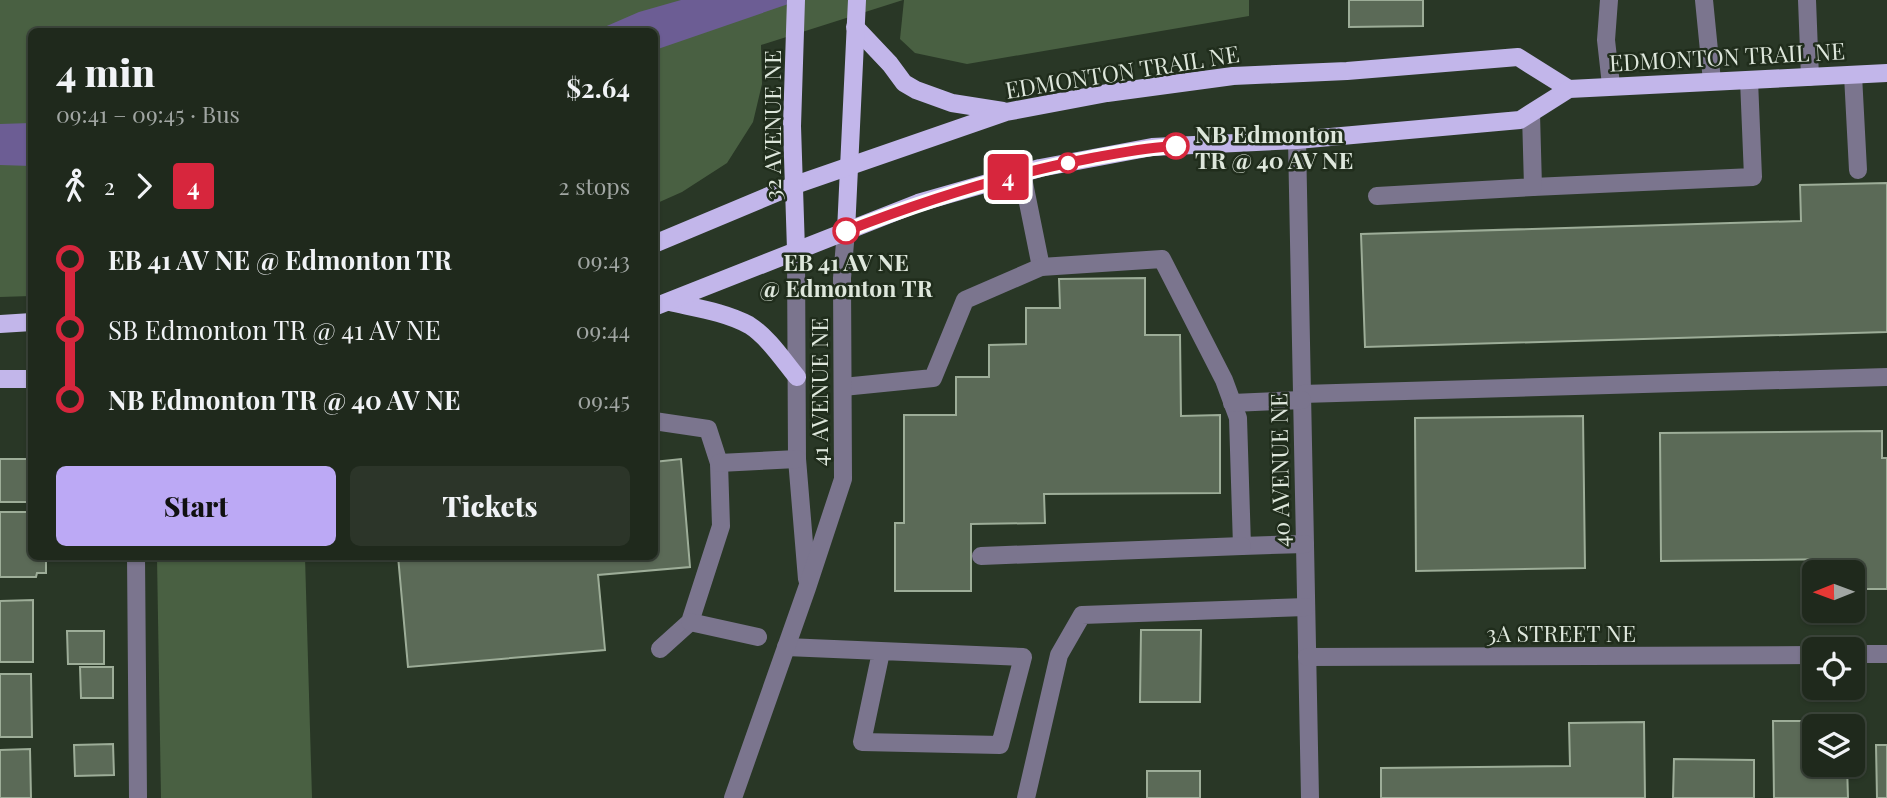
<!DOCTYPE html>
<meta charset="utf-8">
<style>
:root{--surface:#1f291c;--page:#2c3529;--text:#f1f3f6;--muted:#a1a6a3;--line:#3c453b;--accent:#bca9f5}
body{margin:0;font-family:"Playfair Display",serif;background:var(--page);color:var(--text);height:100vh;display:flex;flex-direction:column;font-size:26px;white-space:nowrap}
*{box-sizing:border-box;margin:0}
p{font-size:23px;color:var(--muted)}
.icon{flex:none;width:38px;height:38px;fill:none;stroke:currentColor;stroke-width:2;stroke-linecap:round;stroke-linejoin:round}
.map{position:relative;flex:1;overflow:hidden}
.sheet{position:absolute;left:28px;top:28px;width:630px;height:532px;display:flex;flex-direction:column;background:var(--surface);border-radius:10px;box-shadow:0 2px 5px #0004,0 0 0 2px var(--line)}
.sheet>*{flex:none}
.badge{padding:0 14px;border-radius:5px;font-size:24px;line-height:46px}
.needle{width:46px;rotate:269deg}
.controls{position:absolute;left:1802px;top:560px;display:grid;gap:14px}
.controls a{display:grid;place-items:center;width:63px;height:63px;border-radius:10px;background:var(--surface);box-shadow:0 2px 5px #0004,0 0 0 2px var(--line);font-size:35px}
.map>.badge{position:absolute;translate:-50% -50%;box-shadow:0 0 0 4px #fff}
.legs{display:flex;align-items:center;gap:10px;height:77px;padding:0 28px;font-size:23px}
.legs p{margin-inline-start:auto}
.headline{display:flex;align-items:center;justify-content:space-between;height:119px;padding:0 28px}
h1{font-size:38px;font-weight:800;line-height:52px}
.cta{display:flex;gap:14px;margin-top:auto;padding:14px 28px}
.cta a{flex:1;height:80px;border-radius:10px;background:var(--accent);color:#111;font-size:28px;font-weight:800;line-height:80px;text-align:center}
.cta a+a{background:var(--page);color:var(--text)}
ul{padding:0 28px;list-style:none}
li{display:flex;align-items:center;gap:24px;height:70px;font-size:26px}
li i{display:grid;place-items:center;width:10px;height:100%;margin:0 9px;background:currentColor}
li i::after{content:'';width:18px;height:18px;margin:-9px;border:5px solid;border-radius:50%;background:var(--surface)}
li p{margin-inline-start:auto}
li:first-child i{background:linear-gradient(#0000 50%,currentColor 0)}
li:last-child i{background:linear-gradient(currentColor 50%,#0000 0)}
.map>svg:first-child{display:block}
.green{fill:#496042}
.water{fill:#6c5d94}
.building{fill:#5b6a57;stroke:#9dad98;stroke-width:2}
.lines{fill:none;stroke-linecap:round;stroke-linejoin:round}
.minor{stroke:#7b758e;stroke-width:18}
.major{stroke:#c2b6ea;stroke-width:18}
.line-1-casing{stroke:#fff;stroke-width:16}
.line-1{stroke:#d7263d;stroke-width:10}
.stop-1-dot{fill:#fff;stroke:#d7263d;stroke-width:3.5}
.labels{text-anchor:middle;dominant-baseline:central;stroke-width:5;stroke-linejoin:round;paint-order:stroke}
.street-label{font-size:23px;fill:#dee7dc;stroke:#202d1c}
.stop-label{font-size:23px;font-weight:bold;fill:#dee7dc;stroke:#202d1c;text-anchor:start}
</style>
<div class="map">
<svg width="1887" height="798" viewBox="0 0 1887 798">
<rect width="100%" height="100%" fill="#293726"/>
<!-- green -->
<g class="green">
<path d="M0,0H903L761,45L762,84L753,122L727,163L682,192L655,204L654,32H32L31,296L0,297Z"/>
<path d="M904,0H1249V16L967,64L915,53L900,39Z"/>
<path d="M157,557H305L312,798H161Z"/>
</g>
<!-- water -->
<g class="water">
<path d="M681,0H800L655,50L654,32H593L639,12Z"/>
<path d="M31,123V166L0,165V124Z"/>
</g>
<!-- building -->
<g class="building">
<path d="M1349,0H1423V26L1349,27Z"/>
<path d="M1887,183V332L1365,347L1361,234L1801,221L1800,185Z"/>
<path d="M1145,278V335H1180L1181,416L1220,415V493L1044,494L1045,523L971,524V591H895V523H904V415H956V377H989V345L1026,344V308H1060L1059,279Z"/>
<path d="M1583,416L1585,568L1416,571L1415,418Z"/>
<path d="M1882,431V458H1887V589H1853V572H1844V559L1661,561L1660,433Z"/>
<rect x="0" y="459" width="32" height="43"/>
<path d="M681,459L690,567L598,575L605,650L408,667L398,556H654V462Z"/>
<path d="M0,512H32V556H46V573H37L36,577H0Z"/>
<path d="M33,600V662H0V601Z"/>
<path d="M1141,630H1201L1200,702H1140Z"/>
<path d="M67,631H104V664H68Z"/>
<path d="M80,667H113V698H81Z"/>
<path d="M0,674H31L32,737H0Z"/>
<path d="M1773,721H1847V726H1815V765H1847L1848,798H1774Z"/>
<path d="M1644,722L1645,798H1381V768L1570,766L1569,723Z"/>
<path d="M113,744L114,775L75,776L74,745Z"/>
<path d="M1876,745H1887V798H1877Z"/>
<path d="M30,749L31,798H0V750Z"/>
<path d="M1674,759L1754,760V798H1673Z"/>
<rect x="1147" y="771" width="53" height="27"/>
</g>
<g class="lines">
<!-- minor -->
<g class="minor">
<path d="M1609,0L1606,40L1611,85"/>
<path d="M1704,0L1712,81"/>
<path d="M1807,0L1810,77"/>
<path d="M1853,75L1858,170"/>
<path d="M1297,140L1310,798"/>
<path d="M1022,173L1041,267"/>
<path d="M1533,187L1753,177L1749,80"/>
<path d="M1377,196L1533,187L1531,114"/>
<path d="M796,250L797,459L807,579"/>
<path d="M843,387L933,378L965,300L1041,267L1162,259L1224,380L1238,418L1242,546L1305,544"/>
<path d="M1302,394L1887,377"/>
<path d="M1232,403L1302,400"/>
<path d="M654,421L708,429L719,463L721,526L690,622L660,649"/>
<path d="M719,463L797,459"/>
<path d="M136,556L138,798"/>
<path d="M981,556L1242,546"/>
<path d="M690,622L758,637"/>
<path d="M786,647L1023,657L1000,745L862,742L881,652"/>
<path d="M1853,654H1887"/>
<path d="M1307,657L1815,655"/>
<path d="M733,798L807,588L843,479L842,278L846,231"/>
<path d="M1026,798L1059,655L1082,615L1306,607"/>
</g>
<!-- major -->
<g class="major">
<path d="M855,27L890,64L904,83L916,90L952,103L1003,111"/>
<path d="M846,231L857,0"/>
<path d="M654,244L795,185L1006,112L1107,93L1233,76L1347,71L1518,57L1569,89"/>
<path d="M796,250L792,126L796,0"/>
<path d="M670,302C696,308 725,312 749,325C768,337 783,360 797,377"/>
<path d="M654,307L918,203L1040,168L1152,147L1297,140L1520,120L1569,89L1887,73"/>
<path d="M0,324L32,322"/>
<path d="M0,379H32"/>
</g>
</g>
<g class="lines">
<!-- line-1 casing -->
<g class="line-1-casing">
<path id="line-1" d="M846,231C926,200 1007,174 1092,158C1120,153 1148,147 1176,146"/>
</g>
<!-- line-1 -->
<use href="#line-1" class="line-1"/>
</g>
<!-- markers -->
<g class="stop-1-dot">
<circle cx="1176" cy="146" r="12"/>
<circle cx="1068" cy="163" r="9"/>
<circle cx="846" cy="231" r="12"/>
</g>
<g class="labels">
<!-- street labels -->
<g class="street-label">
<text transform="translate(1727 56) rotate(-3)">EDMONTON TRAIL NE</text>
<text transform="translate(1122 71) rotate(-9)">EDMONTON TRAIL NE</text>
<text transform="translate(771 125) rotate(-90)">32 AVENUE NE</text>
<text transform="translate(818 392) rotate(-90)">41 AVENUE NE</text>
<text transform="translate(1279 470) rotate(-91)">40 AVENUE NE</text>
<text x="1561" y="632">3A STREET NE</text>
</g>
<!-- stop labels -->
<g class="stop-label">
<text x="1195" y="133">NB Edmonton<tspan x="1195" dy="26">TR @ 40 AV NE</tspan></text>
<text x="846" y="261" text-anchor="middle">EB 41 AV NE<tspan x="846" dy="26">@ Edmonton TR</tspan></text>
</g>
</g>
</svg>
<div class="controls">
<a><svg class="needle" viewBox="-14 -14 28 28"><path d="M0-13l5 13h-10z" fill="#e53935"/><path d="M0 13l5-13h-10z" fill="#a1a6a3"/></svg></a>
<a><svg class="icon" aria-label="locate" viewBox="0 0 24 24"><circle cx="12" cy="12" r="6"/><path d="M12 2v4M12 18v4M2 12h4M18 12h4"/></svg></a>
<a><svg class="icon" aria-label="layers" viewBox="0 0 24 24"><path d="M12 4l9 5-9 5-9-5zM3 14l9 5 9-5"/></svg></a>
</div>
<b class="badge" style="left:1008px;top:177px;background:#d7263d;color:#fff">4</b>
<section class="sheet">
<div class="headline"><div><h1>4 min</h1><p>09:41 – 09:45 · Bus</p></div><b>$2.64</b></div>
<div class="legs"><svg class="icon" aria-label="walk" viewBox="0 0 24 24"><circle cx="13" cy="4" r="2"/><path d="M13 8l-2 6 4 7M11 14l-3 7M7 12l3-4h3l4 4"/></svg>2<svg class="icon" aria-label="forward" viewBox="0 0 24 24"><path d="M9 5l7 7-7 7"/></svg><b class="badge" style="background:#d7263d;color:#fff">4</b><p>2 stops</p></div>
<ul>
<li><i style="color:#d7263d"></i><b>EB 41 AV NE @ Edmonton TR</b><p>09:43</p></li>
<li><i style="color:#d7263d"></i><span>SB Edmonton TR @ 41 AV NE</span><p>09:44</p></li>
<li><i style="color:#d7263d"></i><b>NB Edmonton TR @ 40 AV NE</b><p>09:45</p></li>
</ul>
<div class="cta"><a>Start</a><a>Tickets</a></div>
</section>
</div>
